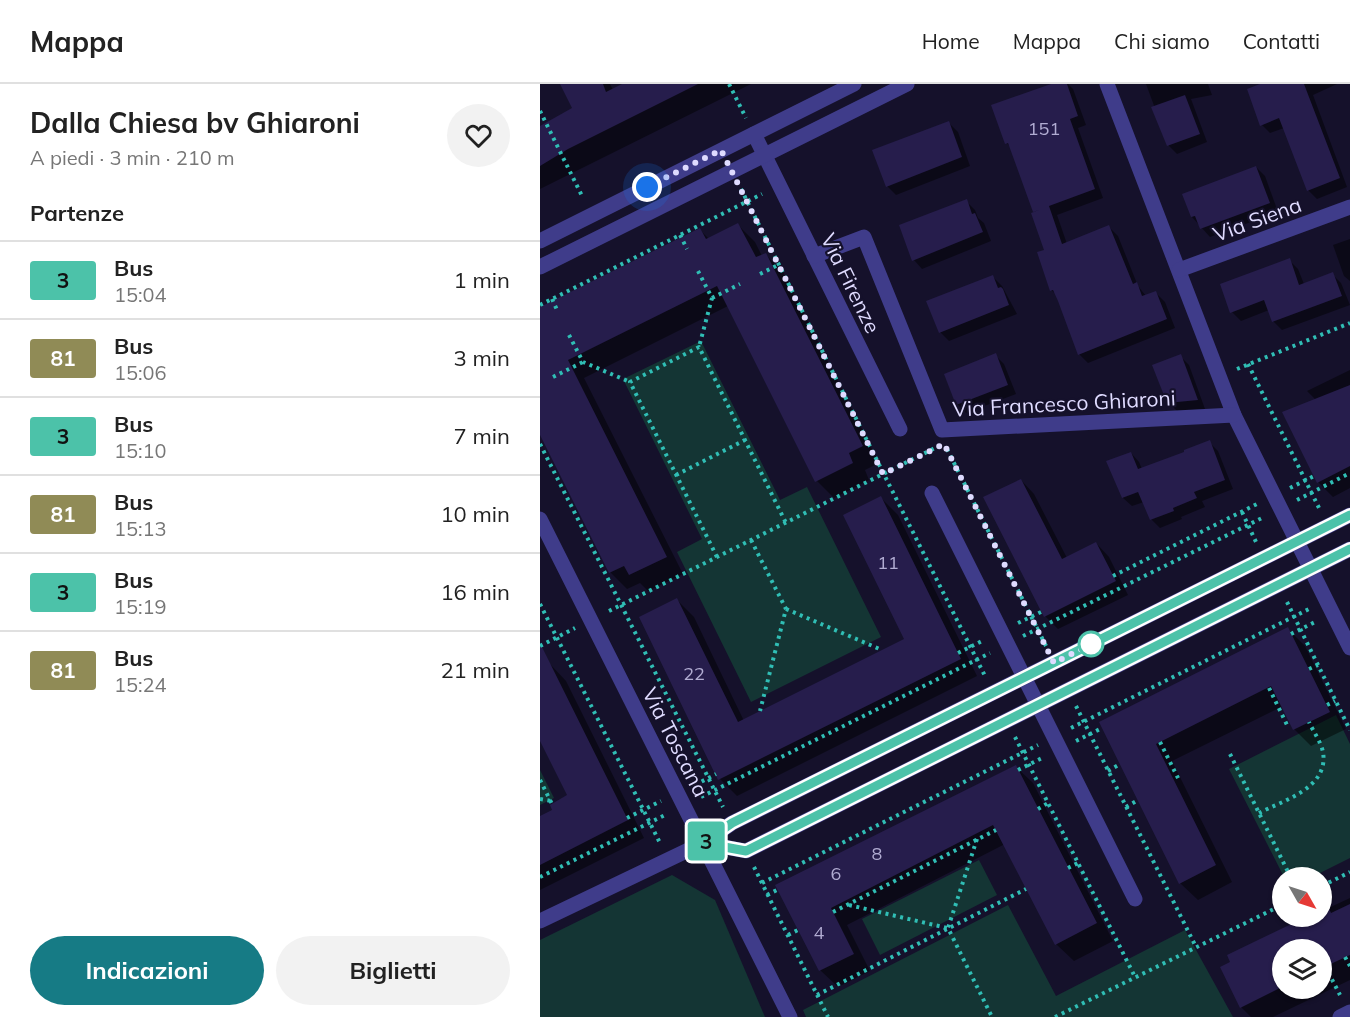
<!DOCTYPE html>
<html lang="it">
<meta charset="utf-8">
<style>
:root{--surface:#fff;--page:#f2f2f2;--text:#222;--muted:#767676;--line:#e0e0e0;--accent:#167b85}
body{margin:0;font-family:Mulish,sans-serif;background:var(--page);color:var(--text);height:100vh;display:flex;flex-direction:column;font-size:22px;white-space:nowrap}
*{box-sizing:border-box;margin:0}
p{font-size:20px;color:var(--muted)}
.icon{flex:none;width:33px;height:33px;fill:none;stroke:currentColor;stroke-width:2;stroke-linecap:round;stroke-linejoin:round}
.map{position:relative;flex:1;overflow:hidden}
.details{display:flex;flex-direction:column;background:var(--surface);width:540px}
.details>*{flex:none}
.badge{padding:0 12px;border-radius:4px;font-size:21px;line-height:39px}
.needle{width:39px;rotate:129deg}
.controls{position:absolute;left:732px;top:783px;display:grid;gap:12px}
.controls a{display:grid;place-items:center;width:60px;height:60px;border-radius:50%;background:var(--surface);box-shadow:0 2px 4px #0004;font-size:30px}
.you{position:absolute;width:30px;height:30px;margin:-15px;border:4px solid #fff;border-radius:50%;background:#1a73e8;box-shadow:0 0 0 9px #1a73e833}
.map>.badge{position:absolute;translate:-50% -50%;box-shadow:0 0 0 3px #fff}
h2{padding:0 30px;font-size:22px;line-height:54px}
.round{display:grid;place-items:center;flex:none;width:63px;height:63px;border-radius:32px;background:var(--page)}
.summary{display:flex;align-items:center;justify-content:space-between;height:102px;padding:0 30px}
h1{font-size:28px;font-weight:700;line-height:45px}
.primary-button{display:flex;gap:12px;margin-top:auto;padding:12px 30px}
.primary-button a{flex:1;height:69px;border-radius:36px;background:var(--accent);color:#fff;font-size:24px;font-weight:700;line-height:69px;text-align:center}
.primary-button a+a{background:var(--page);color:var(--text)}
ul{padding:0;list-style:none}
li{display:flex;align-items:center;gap:18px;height:78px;padding:0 30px;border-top:2px solid var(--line)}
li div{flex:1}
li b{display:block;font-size:22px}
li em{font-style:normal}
li .badge{min-width:66px;font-weight:700;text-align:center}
header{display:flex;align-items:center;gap:36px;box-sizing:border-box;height:84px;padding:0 30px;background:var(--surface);border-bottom:2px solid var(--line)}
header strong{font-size:28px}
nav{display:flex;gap:33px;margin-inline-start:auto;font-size:21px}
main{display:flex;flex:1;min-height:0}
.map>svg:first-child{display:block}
.green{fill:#143534}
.shadow{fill:#0007;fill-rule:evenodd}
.building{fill:#261d4c}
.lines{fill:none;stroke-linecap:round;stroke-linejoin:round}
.path{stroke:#30beb5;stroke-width:4;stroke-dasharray:3 4.5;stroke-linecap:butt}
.street{stroke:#3f3c8a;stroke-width:15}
.line-casing{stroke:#fff;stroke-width:14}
.line{stroke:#4cc2a9;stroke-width:9}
.walk{stroke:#dfdbff;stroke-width:6;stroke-dasharray:0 10.8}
.stop-dot{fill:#fff;stroke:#4cc2a9;stroke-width:3}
.labels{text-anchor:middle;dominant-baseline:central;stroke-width:4.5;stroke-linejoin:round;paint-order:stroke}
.number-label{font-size:18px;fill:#b1acd2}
.street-label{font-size:21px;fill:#dfdbff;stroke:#15112b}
</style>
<header>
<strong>Mappa</strong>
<nav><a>Home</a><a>Mappa</a><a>Chi siamo</a><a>Contatti</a></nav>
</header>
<main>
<section class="details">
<div class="summary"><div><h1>Dalla Chiesa bv Ghiaroni</h1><p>A piedi · 3 min · 210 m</p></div><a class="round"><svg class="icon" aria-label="heart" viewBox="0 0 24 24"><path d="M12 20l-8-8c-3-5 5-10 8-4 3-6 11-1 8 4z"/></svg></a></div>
<h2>Partenze</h2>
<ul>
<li><span class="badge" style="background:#4cc2a9;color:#111">3</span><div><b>Bus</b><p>15:04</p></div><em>1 min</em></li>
<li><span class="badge" style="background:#908b56;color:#fff">81</span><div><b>Bus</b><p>15:06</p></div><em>3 min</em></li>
<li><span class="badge" style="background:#4cc2a9;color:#111">3</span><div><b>Bus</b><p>15:10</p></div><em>7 min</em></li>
<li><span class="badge" style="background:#908b56;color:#fff">81</span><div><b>Bus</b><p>15:13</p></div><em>10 min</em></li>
<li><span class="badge" style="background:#4cc2a9;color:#111">3</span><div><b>Bus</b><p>15:19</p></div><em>16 min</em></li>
<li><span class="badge" style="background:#908b56;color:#fff">81</span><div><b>Bus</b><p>15:24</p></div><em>21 min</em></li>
</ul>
<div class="primary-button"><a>Indicazioni</a><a>Biglietti</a></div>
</section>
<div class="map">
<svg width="810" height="933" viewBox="0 0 810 933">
<rect width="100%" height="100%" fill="#15112b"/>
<!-- green -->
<g class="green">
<path d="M161,257L240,416L267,403L341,553L211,618L137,468L162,455L83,295Z"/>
<path d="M796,631L810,660V774L772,793H744L689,685Z"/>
<path d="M0,686L14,714L0,721Z"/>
<path d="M439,776L457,811L340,871L322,835Z"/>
<path d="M132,791L175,816L225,933H0V856Z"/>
<path d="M468,821L516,912L645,846L693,933H266L263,926Z"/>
</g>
<!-- shadow -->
<g class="shadow">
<path d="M22,0H70L73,6L86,0H211L0,105V43L34,25Z"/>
<path d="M515,0H528L533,5L546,41L538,44L563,114L517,131L527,160L569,143L578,152L598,202L606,212L616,209L625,218L635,244L548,279L539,270L517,211L511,206L506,167L496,129L471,64L467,59Z"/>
<path d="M606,0H668L672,11L651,15L667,58L637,70L629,62Z"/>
<path d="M724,0H797L773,11L807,103L777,115L768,106L744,44L730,49L722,41Z"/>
<path d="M409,39L418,48L430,82L356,111L347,102Z"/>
<path d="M716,83L725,92L738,128L670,153L652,133Z"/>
<path d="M426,117L435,126L438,134L444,139L451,157L382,185L374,176Z"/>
<path d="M198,141L215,158L222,172L226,171L243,188L339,379L325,386L329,396L294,414L277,397L188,222L44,294L143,490L108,507L100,499L87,505L70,488L0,348V225L160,146L169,155Z"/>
<path d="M810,155V197L804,192L793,161Z"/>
<path d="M749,176L758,185L764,200L792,190L801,199L810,221L742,246L733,237L729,226L701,237L692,228Z"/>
<path d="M453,193L462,202L477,230L409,257L400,248Z"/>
<path d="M455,271L464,280L476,310L426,329L417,320Z"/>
<path d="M640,272L649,281L665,325L637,327L628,318Z"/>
<path d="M810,286V404L793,413L778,398L776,316L767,307Z"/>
<path d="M669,358L678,367L693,405L662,417L665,423L641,433L642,435L620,444L611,435L604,418L592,422L583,414L591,369L599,378L602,385L645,369Z"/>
<path d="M481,396L494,410L527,474L556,459L569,473L588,511L518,545L505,532Z"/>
<path d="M341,414L358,431L437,592L197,712L180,695L137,516L154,533L204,637L366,556Z"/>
<path d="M748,545L765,562L806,645L771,662L754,645L743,622L632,677L692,798L658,816L640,799L561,638Z"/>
<path d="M9,579L26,597L104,754L0,806V734L14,726L29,711L0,654V584Z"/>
<path d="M475,682L493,699L573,857L534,877L516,860L465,760L307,841L330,887L298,903L280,886L237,802Z"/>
<path d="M810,814V896L733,933H711L701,923L682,884L782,832V827ZM742,866H782V904H742Z"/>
</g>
<!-- building -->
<g class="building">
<path d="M20,0H63L66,8L82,0H158L28,65L0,82V42L32,24Z"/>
<path d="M511,0H527L538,32L530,35L555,105L509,122L522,160L569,141L593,200L597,198L602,212L616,207L627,235L538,271L518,217L513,206L510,207L497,168L504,166L491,129L499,126L493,128L468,59L465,60L451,21Z"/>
<path d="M720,0H764L800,94L767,107L739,34L720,42L707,5Z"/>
<path d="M645,11L660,50L627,62L611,23Z"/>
<path d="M409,37L422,73L346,103L332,66Z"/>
<path d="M716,82L730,119L660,145L655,132L651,133L642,110Z"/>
<path d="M427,115L432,130L435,129L443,148L372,177L359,141Z"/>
<path d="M198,139L216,173L226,169L323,362L309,369L313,379L275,398L177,202L28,276L127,473L89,491L84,482L69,489L0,351V223L160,144L166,155Z"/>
<path d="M750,174L759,201L793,188L802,212L732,238L724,216L690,229L680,200Z"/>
<path d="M453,191L458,204L461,203L463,205L469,221L399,249L386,217Z"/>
<path d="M456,269L468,301L416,321L404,290Z"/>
<path d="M641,270L658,316L627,319L612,281Z"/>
<path d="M810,301V382L777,399L742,328Z"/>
<path d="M670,356L685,396L654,408L657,414L633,424L634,427L610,436L598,408L582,414L566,377L591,368L598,385L644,368V366Z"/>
<path d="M481,395L522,475L556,458L576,497L504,533L443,413Z"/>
<path d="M341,412L421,575L178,696L99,533L137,514L198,638L364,555L303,431Z"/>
<path d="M748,543L790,628L753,646L731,602L616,660L676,781L639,800L559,638Z"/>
<path d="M0,559L88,736L0,781V732L12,726L10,721L27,711L0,657Z"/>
<path d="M476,681L557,839L515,861L453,741L291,824L314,870L279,887L235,801Z"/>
<path d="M810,820V871L782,884V866H742V903L700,924L680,883L690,878L687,871L768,832H782V826L788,822L791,829Z"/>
</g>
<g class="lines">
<!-- path -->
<g class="path">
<path d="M189,0L206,34"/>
<path d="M0,27L43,114"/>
<path d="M201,105L445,592"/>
<path d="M140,151L147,165"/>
<path d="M158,187L172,214L159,263"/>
<path d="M220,190L238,181"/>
<path d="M172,214L200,200"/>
<path d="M12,215L18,228"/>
<path d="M0,221L222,110"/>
<path d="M29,251L43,278L90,298"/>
<path d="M708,280L780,426"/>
<path d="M697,285L810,239"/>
<path d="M13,293L43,278"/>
<path d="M0,360L183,723"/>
<path d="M407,365L506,562"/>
<path d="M136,391L205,356"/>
<path d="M750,404L774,392"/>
<path d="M757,416L810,389"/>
<path d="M702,428L716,458"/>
<path d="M211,456L246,525L220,627"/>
<path d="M177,473L90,298L159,263L246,439"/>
<path d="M573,492L717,420"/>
<path d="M747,518L810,646"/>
<path d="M0,520L120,759"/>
<path d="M246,525L342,566"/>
<path d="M69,527L395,364"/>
<path d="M478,539L501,528"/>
<path d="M751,550L777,537"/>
<path d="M483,552L724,433"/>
<path d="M0,562L35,544"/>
<path d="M418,569L444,556"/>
<path d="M769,585L778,581"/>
<path d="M729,604L747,641"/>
<path d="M787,621L795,617"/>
<path d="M536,622L656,863"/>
<path d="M531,644L769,525"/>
<path d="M475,653L595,893"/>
<path d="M536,657L562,644"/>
<path d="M620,658L639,696"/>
<path d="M690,670L751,794"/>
<path d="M478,686L502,674"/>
<path d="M568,687L580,680"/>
<path d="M0,696L12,720"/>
<path d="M155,701L176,690"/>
<path d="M161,713L450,569"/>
<path d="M0,715L11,717"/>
<path d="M586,723L598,716"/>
<path d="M498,725L508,719"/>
<path d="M719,729C744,716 789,704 783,668C781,658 773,647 769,638"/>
<path d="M87,734L121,717"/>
<path d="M437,755L408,844L452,933"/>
<path d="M214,783L288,933"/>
<path d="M528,784L538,779"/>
<path d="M0,793L127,730"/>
<path d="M222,799L498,661"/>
<path d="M782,802L810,788"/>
<path d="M227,811L237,806"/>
<path d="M309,821L407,844"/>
<path d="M782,825V826"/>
<path d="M293,828L456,746"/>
<path d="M761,832L762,835"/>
<path d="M248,851L258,846"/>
<path d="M805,873L810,882"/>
<path d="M785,882L800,911"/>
<path d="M277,911L486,805"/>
<path d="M515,933L742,821"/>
</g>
<!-- street -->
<g class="street">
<path d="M567,0L694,331L810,564"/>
<path d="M214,50L360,345"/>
<path d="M0,157L314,0"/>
<path d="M274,172L324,153L402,346L694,331"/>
<path d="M0,183L367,0"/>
<path d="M639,186L810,123"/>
<path d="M392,409L595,815"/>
<path d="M0,435L250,933"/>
<path d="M163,759L206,767L810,465"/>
<path d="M0,837L163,759L192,739L810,431"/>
<path d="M800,933L810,928"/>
</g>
</g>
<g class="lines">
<!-- line casing -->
<g class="line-casing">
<path id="line" d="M810,431L192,739L163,759L206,767L810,465"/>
</g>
<!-- line -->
<use href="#line" class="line"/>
<!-- walk -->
<path class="walk" d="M107,103L181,66L343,390L404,360L514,579L551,560"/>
</g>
<!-- markers -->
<circle class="stop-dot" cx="551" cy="560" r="12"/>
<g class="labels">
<!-- number labels -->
<g class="number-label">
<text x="504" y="44">151</text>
<text x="348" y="478">11</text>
<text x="154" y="589">22</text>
<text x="337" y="769">8</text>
<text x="296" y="789">6</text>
<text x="279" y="848">4</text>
</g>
<!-- street labels -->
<g class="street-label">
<text transform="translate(717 135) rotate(-20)">Via Siena</text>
<text transform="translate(311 199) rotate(64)">Via Firenze</text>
<text transform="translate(524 319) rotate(-3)">Via Francesco Ghiaroni</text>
<text transform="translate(136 658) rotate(63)">Via Toscana</text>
</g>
</g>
</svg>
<div class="controls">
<a><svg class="needle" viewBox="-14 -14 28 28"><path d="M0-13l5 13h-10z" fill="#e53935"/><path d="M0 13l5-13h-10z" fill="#767676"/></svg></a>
<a><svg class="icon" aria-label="layers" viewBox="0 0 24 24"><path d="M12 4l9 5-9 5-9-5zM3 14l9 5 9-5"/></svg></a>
</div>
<div class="you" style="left:107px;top:103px"></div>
<b class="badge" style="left:166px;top:757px;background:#4cc2a9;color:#111">3</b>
</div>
</main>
